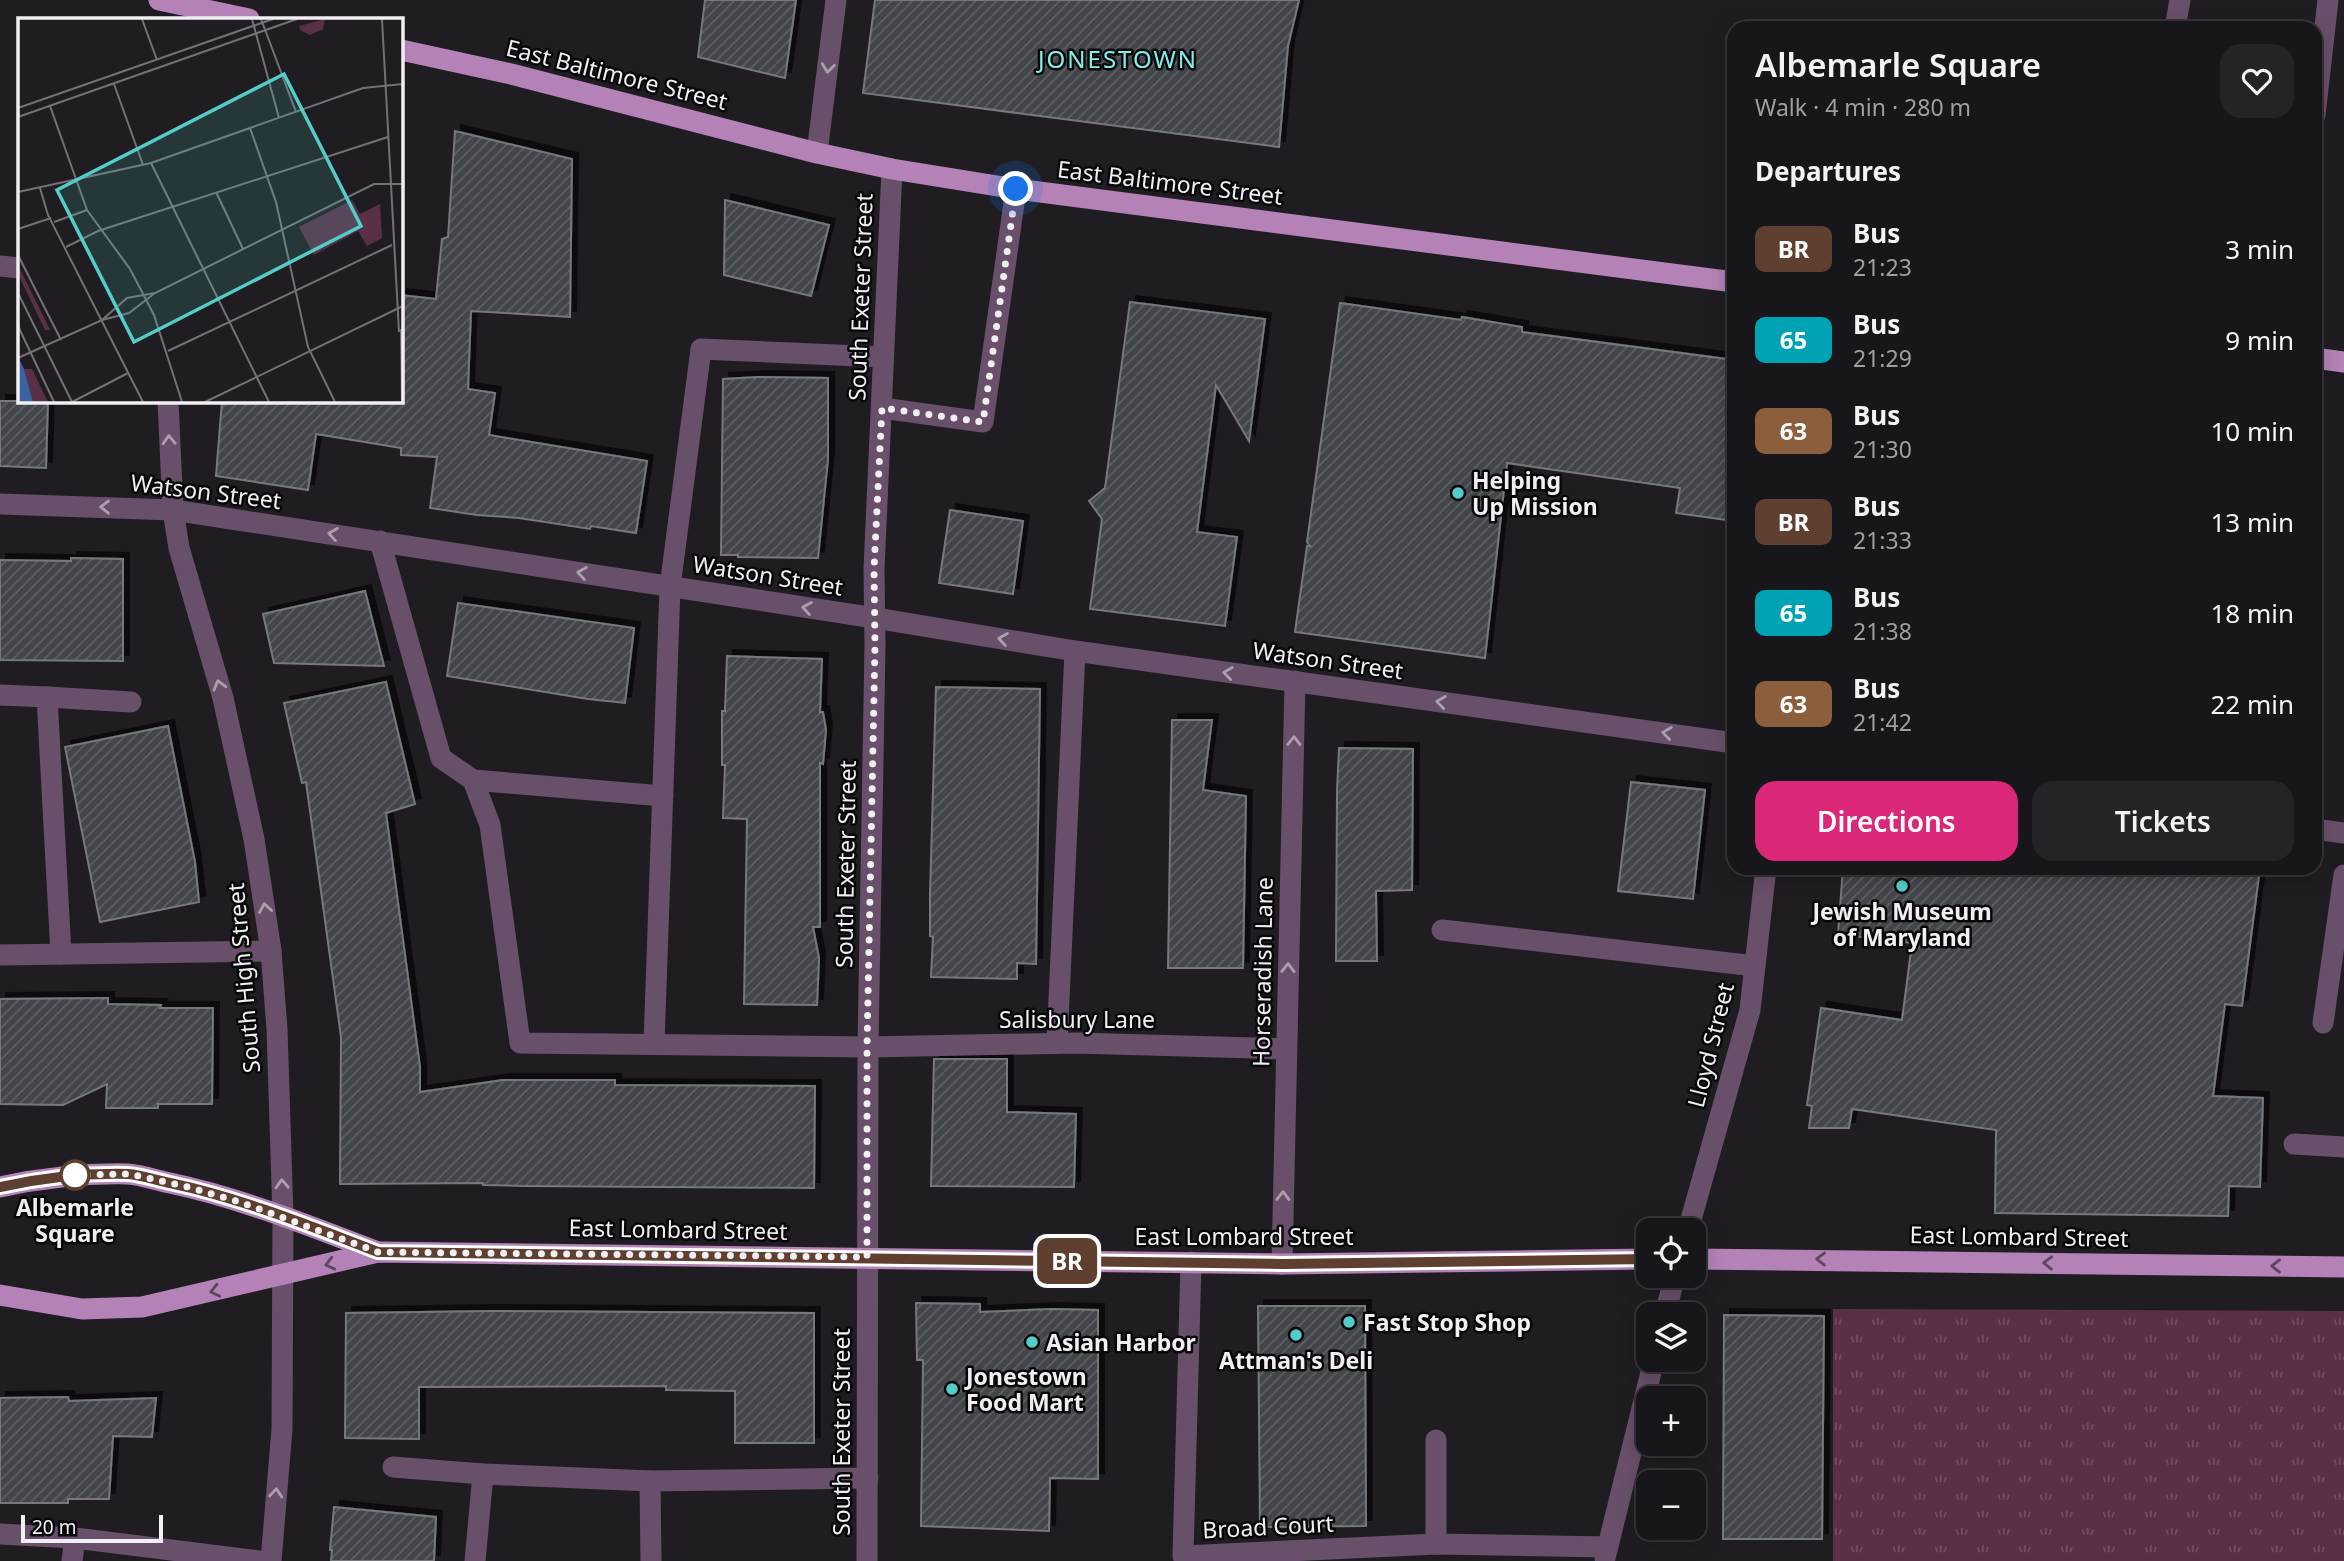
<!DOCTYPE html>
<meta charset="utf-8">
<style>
:root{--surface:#17161a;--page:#242327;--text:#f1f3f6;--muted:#9e9fa2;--line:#363539;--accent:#db2777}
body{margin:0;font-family:"Noto Sans",sans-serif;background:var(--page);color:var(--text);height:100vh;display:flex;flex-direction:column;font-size:26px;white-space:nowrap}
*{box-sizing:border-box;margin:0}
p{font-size:23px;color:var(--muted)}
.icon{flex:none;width:38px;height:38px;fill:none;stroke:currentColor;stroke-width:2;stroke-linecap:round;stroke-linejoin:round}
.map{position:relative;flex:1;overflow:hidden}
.details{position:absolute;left:1727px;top:21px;width:595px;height:854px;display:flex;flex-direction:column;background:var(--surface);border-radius:21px;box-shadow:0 4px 18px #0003,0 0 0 2px var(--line)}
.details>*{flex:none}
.badge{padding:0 14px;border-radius:10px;font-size:24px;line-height:46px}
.controls{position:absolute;left:1636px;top:1218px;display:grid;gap:14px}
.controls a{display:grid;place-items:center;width:70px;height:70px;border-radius:14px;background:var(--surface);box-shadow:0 4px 18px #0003,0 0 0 2px var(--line);font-size:35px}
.scale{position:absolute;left:21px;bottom:18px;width:142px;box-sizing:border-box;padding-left:7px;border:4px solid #f1eff3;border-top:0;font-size:19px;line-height:24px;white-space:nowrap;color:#f1eff3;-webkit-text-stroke:5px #08080a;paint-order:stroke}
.you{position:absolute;width:35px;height:35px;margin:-18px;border:5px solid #fff;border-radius:50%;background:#1a73e8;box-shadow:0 0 0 10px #1a73e833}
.map>.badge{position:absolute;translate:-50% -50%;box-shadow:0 0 0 4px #fff}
h2{padding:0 28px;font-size:26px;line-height:63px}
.round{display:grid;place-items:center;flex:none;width:74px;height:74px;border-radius:21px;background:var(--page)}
.overview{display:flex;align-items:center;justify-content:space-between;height:119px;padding:0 28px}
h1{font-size:33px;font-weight:600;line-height:52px}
.button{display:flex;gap:14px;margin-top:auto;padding:14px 28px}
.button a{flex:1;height:80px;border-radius:21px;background:var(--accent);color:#fff;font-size:28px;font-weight:600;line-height:80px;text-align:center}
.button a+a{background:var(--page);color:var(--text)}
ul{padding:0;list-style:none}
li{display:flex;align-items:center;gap:21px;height:91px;padding:0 28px}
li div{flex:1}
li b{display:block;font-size:26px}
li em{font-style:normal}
li .badge{min-width:77px;font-weight:700;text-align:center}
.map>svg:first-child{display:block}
.grass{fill:url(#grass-tufts)}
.building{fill:url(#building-hatch);stroke:#77787e;stroke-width:2;filter:url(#shadow)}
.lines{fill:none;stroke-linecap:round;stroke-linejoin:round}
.minor{stroke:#69506a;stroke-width:21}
.major{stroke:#b482b7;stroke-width:21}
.oneway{stroke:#ada0ae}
.oneway2{stroke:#5e4560}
.line-casing{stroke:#fff;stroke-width:16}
.line{stroke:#5f4030;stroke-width:10}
.walk{stroke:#f1eff3;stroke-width:7;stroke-dasharray:0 12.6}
.poi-dot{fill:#53cdc9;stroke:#08080a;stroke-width:2.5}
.stop-dot{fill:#fff;stroke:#5f4030;stroke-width:3.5}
.labels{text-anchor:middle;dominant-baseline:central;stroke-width:5;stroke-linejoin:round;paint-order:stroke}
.street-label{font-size:23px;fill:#f1eff3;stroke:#08080a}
.poi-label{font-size:23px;font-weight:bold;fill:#f1eff3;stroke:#08080a;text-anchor:start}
.stop-label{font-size:23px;font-weight:bold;fill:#f1eff3;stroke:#08080a}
.neighbourhood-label{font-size:24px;letter-spacing:2px;fill:#83efea;stroke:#08080a}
.inset-road{fill:none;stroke:#737176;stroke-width:2}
.view{fill:#53cdc9;fill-opacity:0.15;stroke:#53cdc9;stroke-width:3.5}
.inset-edge{fill:none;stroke:#f1eff3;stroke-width:3.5}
</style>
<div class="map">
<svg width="2344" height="1561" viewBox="0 0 2344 1561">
<defs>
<pattern id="grass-tufts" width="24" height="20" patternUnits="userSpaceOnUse" patternTransform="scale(1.75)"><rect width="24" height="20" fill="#5a3047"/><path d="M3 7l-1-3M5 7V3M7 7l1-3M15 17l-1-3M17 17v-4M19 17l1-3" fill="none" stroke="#724e62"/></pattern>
<pattern id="building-hatch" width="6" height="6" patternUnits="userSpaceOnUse" patternTransform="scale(1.75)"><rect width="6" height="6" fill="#43444a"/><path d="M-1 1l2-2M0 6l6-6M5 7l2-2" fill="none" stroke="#5f5f65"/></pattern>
<filter id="shadow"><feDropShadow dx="6" dy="-6" stdDeviation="0" flood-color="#0009"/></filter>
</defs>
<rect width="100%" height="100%" fill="#1f1d22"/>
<!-- grass -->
<path class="grass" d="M1833,1309L2344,1311V1561H1833Z"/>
<!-- building -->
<g class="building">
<path d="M705,0H796L785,78L698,57Z"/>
<path d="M875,0H1299L1288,46L1279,147L863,93Z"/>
<path d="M455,131L572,159L570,317L471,311L468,389L495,393L489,435L647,461L636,533L591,526L590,529L519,518L477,515L430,508L437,457L401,455V448L316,434L308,490L216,476L222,401H401V295L436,299L442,239L448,237Z"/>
<path d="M725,200L829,225L811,296L724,275Z"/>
<path d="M1130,302L1265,319L1249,441L1216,385L1197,532L1237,537L1225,626L1090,609L1102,519L1089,501L1105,488Z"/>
<path d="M1340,303L1461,320L1462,317L1522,327V332L1734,360V521L1676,513L1680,488L1507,463L1485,658L1295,632L1307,546H1310L1307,542Z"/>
<path d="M759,377L828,378V459L818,558L738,557V555H721L723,379Z"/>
<path d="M0,401H48L46,468L0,466Z"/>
<path d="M950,510L1023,521L1013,594L939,583Z"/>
<path d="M71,558L123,559V661L0,660V560L71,561Z"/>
<path d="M365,591L384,666L274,663L263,614Z"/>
<path d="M458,603L634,628L625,703L588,699L447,676Z"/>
<path d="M727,656L822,659L820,712H823L826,730L823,764L820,763V927H813L819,958L817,1005L744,1004L747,819L723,818L725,765H722V711H725Z"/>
<path d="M386,682L415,804L386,813L420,1067V1092L503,1080H615V1085L815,1086L814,1188L527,1186L483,1185V1183L340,1184L341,1037L306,782L302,783L284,703Z"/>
<path d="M936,687L1040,689L1036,964L1017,963V979L931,977L933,937L930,936V894Z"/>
<path d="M1172,720H1212L1203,790L1246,796L1243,968H1168Z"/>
<path d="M168,726L195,862L199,902L100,922L65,747Z"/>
<path d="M1339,748L1413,749L1412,890L1376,891L1377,961H1336L1337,791Z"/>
<path d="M1631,782L1705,790L1693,899L1618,891Z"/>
<path d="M1843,868H2260L2242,1006L2225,1004L2213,1096L2263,1098L2260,1187L2229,1186L2228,1216L1995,1213L1996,1130L1852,1109L1849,1128H1809L1812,1106L1807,1105L1821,1008L1902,1020L1912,943L1838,934Z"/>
<path d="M108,998V1004L161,1005L160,1008H213L212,1104H158V1108H106L107,1084L63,1105L0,1104V999Z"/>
<path d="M934,1059H1007V1112L1076,1114L1074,1187L931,1186Z"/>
<path d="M916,1303L980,1304V1312L1052,1309L1098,1310V1479L1050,1478L1049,1531L921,1526L923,1360H917Z"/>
<path d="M1258,1306H1365L1366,1526L1260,1527Z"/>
<path d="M494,1311L814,1313V1443H735V1391L666,1390V1386L419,1387V1439L345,1438L346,1313Z"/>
<path d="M1724,1315L1824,1316L1822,1539H1723Z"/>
<path d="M68,1397L69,1401L156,1398L152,1437L113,1436L109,1499H68V1503H0V1398Z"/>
<path d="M334,1507L436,1517L434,1561H331L332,1550H330Z"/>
</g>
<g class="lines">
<!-- minor -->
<g class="minor">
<path d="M2175,28L2180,0"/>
<path d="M2315,115L2328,0"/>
<path d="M817,153L836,0"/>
<path d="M0,266L19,268"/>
<path d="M168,401L173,510L179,548L223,698L254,839L271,951L277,1029L283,1217L282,1429L271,1561"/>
<path d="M882,408L983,422L1016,189"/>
<path d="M0,504L173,510L875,618L1075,651L1734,743"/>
<path d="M380,541L441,758L473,780L490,825L520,1043L868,1047L1076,1043L1286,1049"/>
<path d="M0,695L47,697L61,954"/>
<path d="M47,697L131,702"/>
<path d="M473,780L663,796"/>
<path d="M2315,829L2344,833"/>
<path d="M1442,930L1755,966"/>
<path d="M0,955L271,951"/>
<path d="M2323,1023L2344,875"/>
<path d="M1057,1043L1075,651"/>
<path d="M654,1044L670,587L701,349L883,357"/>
<path d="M2294,1144L2344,1147"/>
<path d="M1688,1230L1750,1010L1766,868"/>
<path d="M1191,1262L1183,1556L1436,1544L1607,1547"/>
<path d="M1282,1264L1295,681"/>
<path d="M1665,1314L1675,1276"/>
<path d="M1436,1440V1544"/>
<path d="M393,1467L483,1474L650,1481L868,1478"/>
<path d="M650,1481L651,1561"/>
<path d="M0,1534L75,1538L259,1561"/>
<path d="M1605,1558L1654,1360"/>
<path d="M72,1561L75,1538"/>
<path d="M475,1561L483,1474"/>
<path d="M867,1561L868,1047L875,645L874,569L892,169"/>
</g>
<!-- major -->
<g class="major">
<path d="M159,0L249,19"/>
<path d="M401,50L511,74L817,153L892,169L1016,189L1734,282"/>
<path d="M2315,358L2344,362"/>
<path d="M0,1187C42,1178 85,1173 128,1174C141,1175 156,1180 170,1183C241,1198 310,1226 378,1252"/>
<path d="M1694,1259L2344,1267"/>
<path d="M0,1295L82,1309L142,1307L378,1252L1282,1264L1648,1259"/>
</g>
</g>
<!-- one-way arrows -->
<defs><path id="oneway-chevron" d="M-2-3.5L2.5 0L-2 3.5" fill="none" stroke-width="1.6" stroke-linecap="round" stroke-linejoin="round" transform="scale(1.75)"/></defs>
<g class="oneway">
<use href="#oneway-chevron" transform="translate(828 68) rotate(97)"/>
<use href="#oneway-chevron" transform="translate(169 440) rotate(-92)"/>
<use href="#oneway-chevron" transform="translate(105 507) rotate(-179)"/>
<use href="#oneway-chevron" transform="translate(333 534) rotate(-171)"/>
<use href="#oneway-chevron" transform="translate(582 573) rotate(-171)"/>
<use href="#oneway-chevron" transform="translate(807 608) rotate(-171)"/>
<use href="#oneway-chevron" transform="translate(1003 639) rotate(-170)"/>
<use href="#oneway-chevron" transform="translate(1228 673) rotate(-172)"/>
<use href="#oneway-chevron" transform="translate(219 685) rotate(-106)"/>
<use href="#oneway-chevron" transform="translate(1441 702) rotate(-172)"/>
<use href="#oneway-chevron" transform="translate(1667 733) rotate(-172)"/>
<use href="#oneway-chevron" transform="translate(1294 741) rotate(-89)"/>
<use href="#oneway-chevron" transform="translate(265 908) rotate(-99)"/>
<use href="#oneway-chevron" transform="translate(1288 968) rotate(-89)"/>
<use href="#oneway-chevron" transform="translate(282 1184) rotate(-92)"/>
<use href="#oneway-chevron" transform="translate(1283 1196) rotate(-89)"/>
<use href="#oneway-chevron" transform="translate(276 1493) rotate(-85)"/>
</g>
<g class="oneway2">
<use href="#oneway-chevron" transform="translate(1821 1259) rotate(-179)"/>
<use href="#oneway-chevron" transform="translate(2048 1263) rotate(-179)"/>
<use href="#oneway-chevron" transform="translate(330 1264) rotate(166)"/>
<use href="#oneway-chevron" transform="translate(2276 1266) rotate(-179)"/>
<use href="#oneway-chevron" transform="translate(215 1291) rotate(167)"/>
</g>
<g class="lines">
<!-- line casing -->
<g class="line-casing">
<path id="line" d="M0,1187C42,1178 85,1173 128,1174C141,1175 156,1180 170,1183C241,1198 310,1226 378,1252L1282,1264L1648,1259"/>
</g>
<!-- line -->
<use href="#line" class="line"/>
<!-- walk -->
<path class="walk" d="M75,1175L130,1174L184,1186L240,1202L378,1252L867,1257V1047L875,645L874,569L882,408L983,422L1016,189"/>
</g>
<!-- markers -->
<g class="poi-dot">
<circle cx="1458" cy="493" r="7"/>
<circle cx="1902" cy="886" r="7"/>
<circle cx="1349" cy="1322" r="7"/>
<circle cx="1296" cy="1335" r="7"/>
<circle cx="1032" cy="1342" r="7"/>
<circle cx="952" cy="1389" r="7"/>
</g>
<circle class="stop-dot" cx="75" cy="1175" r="14"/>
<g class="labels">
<!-- street labels -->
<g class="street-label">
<text transform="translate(617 74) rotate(14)">East Baltimore Street</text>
<text transform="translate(1170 182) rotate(7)">East Baltimore Street</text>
<text transform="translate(860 297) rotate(-88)">South Exeter Street</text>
<text transform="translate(206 491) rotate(7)">Watson Street</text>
<text transform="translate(768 575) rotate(9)">Watson Street</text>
<text transform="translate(1328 660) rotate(8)">Watson Street</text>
<text transform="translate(845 864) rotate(-89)">South Exeter Street</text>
<text transform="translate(1262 972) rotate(-89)">Horseradish Lane</text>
<text transform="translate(243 978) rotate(-95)">South High Street</text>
<text x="1077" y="1019">Salisbury Lane</text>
<text transform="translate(1710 1045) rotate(-76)">Lloyd Street</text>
<text transform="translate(678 1229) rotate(1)">East Lombard Street</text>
<text x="1244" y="1236">East Lombard Street</text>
<text transform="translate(2019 1236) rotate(1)">East Lombard Street</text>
<text transform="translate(841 1432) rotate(-90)">South Exeter Street</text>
<text transform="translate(1268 1526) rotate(-3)">Broad Court</text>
</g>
<!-- poi labels -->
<g class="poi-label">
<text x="1472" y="480">Helping<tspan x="1472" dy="26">Up Mission</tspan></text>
<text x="1902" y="911" text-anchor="middle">Jewish Museum<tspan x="1902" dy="26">of Maryland</tspan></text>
<text x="1363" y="1322">Fast Stop Shop</text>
<text x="1046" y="1342">Asian Harbor</text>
<text x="1296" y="1360" text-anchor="middle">Attman's Deli</text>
<text x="966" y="1376">Jonestown<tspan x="966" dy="26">Food Mart</tspan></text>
</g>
<!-- stop labels -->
<g class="stop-label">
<text x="75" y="1207">Albemarle<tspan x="75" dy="26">Square</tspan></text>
</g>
<!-- neighbourhood labels -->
<g class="neighbourhood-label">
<text x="1118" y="58">JONESTOWN</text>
</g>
</g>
<!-- overview -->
<g transform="translate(18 18)">
<rect width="385" height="385" fill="#1f1d22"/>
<path d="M307,1L305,11L292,17L282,12L281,8ZM334,182L342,196L362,186L364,220L349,228L340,213L296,237L281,209ZM0,247L32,312H27L0,256ZM6,351H14L30,384H15Z" fill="#5a3047"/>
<path d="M0,339L6,351L15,384H0Z" fill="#3963a2"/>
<path class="inset-road" d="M124,1L139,42M234,1L261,100M243,1L278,94M364,1L381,314M96,66L125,147M32,88L69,192L112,251L136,297L164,384M0,90L255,1M0,99L279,1M232,110L258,184L290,329L317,384M133,145L251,384M22,170L30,197L125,384M0,174L133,145L345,70L385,66M198,174L225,231M36,204L69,192M0,211L33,200M48,229L80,213L370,119M0,237L43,322M0,275L54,384M84,302L109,280L137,275M0,308L36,384M383,311L384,384M150,333L374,227M0,340L84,302L111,295L137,275L356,166H385M54,384L110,355M187,384L385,288"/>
<path class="view" d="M266,56L343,208L116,324L39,172Z"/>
<rect width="385" height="385" class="inset-edge"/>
</g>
</svg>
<div class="controls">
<a><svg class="icon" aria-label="locate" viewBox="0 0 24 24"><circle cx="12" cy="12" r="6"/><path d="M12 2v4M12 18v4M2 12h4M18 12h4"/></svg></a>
<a><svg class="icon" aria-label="layers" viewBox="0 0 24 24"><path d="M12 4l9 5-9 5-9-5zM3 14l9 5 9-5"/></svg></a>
<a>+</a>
<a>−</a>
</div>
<div class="scale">20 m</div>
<div class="you" style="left:1016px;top:189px"></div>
<b class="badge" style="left:1067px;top:1261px;background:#5f4030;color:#fff">BR</b>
<section class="details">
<div class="overview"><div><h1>Albemarle Square</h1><p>Walk · 4 min · 280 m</p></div><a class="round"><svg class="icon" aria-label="heart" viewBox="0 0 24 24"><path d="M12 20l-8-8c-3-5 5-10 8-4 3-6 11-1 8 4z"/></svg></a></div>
<h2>Departures</h2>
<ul>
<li><span class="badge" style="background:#5f4030;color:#fff">BR</span><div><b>Bus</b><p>21:23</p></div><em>3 min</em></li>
<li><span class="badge" style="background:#00a3b4;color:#fff">65</span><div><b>Bus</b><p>21:29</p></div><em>9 min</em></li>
<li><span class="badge" style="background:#8b5e3c;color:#fff">63</span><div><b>Bus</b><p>21:30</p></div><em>10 min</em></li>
<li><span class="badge" style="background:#5f4030;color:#fff">BR</span><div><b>Bus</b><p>21:33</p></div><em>13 min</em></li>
<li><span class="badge" style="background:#00a3b4;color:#fff">65</span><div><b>Bus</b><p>21:38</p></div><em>18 min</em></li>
<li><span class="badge" style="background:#8b5e3c;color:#fff">63</span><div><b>Bus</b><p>21:42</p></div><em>22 min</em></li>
</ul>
<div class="button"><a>Directions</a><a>Tickets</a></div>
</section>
</div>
